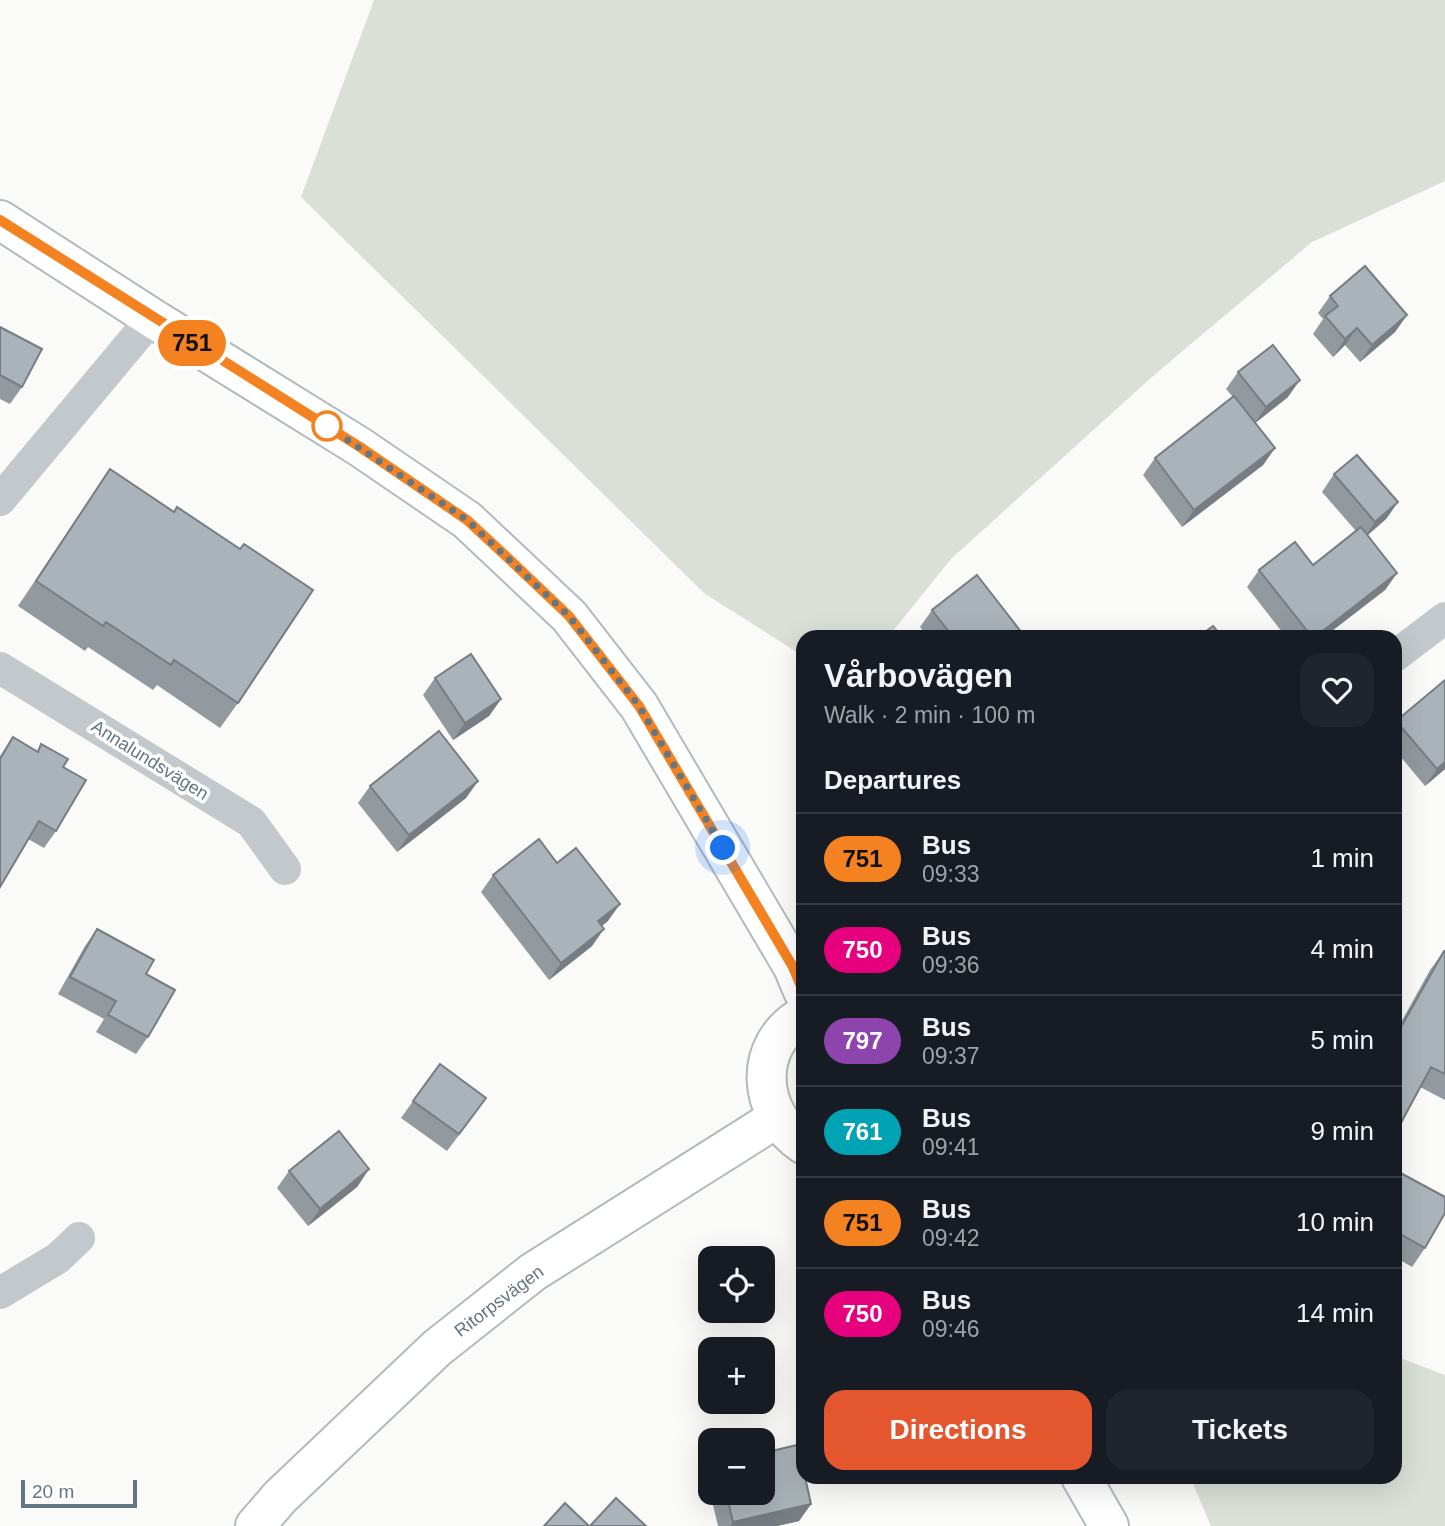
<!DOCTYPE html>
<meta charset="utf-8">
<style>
:root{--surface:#171b24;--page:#20242c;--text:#f1f3f6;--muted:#9ea1a6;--line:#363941;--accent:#e4572e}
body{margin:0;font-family:Arial,sans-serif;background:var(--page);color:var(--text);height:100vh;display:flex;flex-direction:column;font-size:26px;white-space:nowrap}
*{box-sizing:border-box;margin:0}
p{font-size:23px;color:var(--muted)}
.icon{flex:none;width:38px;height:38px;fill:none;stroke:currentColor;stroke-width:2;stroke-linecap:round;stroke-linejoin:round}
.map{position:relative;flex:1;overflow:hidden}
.drawer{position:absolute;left:796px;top:630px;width:606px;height:854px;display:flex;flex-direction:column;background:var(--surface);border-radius:21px;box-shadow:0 7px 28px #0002}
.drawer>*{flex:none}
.badge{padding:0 14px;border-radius:23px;font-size:24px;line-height:46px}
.fabs{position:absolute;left:698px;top:1246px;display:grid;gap:14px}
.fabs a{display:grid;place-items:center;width:77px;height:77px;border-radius:14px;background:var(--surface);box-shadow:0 7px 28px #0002;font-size:35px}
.scale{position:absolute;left:21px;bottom:18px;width:116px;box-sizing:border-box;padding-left:7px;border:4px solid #657683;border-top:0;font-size:19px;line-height:24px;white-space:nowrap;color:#657683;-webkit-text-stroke:5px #fff;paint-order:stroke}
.you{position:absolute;width:35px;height:35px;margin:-18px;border:5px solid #fff;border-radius:50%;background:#1a73e8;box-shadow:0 0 0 10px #1a73e833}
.map>.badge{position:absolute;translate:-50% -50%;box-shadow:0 0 0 4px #fff}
h2{padding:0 28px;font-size:26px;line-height:63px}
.round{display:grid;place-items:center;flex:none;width:74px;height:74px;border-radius:21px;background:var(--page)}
.overview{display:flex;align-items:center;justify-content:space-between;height:119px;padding:0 28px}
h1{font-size:33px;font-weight:600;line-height:52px}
.primary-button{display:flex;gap:14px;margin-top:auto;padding:14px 28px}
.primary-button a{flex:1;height:80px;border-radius:21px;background:var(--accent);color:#fff;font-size:28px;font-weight:600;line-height:80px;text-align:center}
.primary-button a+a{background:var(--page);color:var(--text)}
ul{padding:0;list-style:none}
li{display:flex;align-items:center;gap:21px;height:91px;padding:0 28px;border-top:2px solid var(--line)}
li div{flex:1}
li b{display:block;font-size:26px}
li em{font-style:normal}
li .badge{min-width:77px;font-weight:700;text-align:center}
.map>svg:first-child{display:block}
.green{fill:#dadfd7}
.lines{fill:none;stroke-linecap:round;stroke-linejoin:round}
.secondary-casing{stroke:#b3babf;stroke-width:42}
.street{stroke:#c3c8cc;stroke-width:32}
.secondary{stroke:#fff;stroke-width:38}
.wall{fill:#929a9f}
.shaded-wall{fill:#777d82}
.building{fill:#aab3b9;stroke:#777d82;stroke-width:2}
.line-casing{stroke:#fff;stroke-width:16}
.line{stroke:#f58220;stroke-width:10}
.walk{stroke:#657683;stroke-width:7;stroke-dasharray:0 12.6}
.stop-dot{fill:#fff;stroke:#f58220;stroke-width:3.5}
.labels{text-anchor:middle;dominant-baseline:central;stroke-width:7;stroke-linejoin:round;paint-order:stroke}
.street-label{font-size:18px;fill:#657683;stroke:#fff}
</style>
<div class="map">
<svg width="1445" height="1526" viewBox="0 0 1445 1526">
<rect width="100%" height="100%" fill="#fafaf8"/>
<!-- green -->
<g class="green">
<path d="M374,0H1445V181L1312,242L1153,376L951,559L888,637H803V656L704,593L301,197Z"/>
<path d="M1395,1356L1445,1375V1526H1211L1190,1477H1395Z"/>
</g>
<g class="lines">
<!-- secondary casing -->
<g class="secondary-casing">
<g id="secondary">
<path d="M0,220L152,318L360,447L467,520L569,616L639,706L793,967L803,991"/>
<path d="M803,1016C752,1045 757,1113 803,1144"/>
<path d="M1081,1477L1109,1526"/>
<path d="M255,1526L280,1497L437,1348L533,1272L777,1118"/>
</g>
</g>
<!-- street -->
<g class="street">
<path d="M0,500L152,318"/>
<path d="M1395,656L1445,618"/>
<path d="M0,668L251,822L285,869"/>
<path d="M0,1293L58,1258L79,1238"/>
</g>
<!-- secondary -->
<use href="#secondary" class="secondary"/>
</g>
<!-- wall -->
<g class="wall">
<path d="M1330,296L1407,315L1395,332L1360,362L1345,345L1333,357L1313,334L1323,319L1318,313Z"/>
<path d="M0,327L22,387L10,404L0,399Z"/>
<path d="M1238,372L1288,397L1255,423L1275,448L1263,465L1182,527L1143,475L1155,458L1233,397L1226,389Z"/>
<path d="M110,469L238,703L220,728L157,685L153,690L88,647L85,651L18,606Z"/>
<path d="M1334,474L1398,502L1386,519L1368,535L1397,573L1385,590L1324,637H1286L1247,587L1259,570L1313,565L1356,531L1322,492Z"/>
<path d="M932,610L1025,637H928L920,627Z"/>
<path d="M435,678L501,699L489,716L453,740L423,695Z"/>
<path d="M1396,721L1445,769L1425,786L1395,750V723Z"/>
<path d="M13,737L37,751L41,744L63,767L56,831L44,848L28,839L0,887V756Z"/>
<path d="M478,781L466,798L397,852L358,803L370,786Z"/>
<path d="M557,863L608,921L602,926L592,946L549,980L481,892L493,875Z"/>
<path d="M97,929L146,974L148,1037L136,1054L96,1032L104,1019L58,994L85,946Z"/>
<path d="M1444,951H1445V1100L1420,1087L1399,1026L1430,970Z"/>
<path d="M413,1101L474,1115L447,1151L401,1118Z"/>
<path d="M369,1169L357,1187L308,1226L277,1188L289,1171Z"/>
<path d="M1395,1170L1425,1248L1412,1267L1395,1257Z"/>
<path d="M710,1475V1493H763L811,1504L799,1521L777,1526H718L707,1480Z"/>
</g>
<!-- shaded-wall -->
<g class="shaded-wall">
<path d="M1407,315L1395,332L1360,362L1372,345Z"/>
<path d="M1357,328L1345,345L1333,357L1345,339Z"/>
<path d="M1300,380L1288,397L1254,424L1266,407Z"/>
<path d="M1275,448L1263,465L1182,527L1194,510Z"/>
<path d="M1398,502L1386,519L1363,539L1375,522Z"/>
<path d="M1397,573L1385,590L1324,637H1315Z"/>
<path d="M501,699L489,716L453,740L465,723Z"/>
<path d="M1445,762V769L1425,786L1437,769Z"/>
<path d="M478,781L466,798L397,852L409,835Z"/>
<path d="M620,904L608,921L586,938L598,921Z"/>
<path d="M604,929L592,946L549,980L561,963Z"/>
<path d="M369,1169L357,1187L308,1226L320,1209Z"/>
<path d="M811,1504L799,1521L777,1526H730L733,1522Z"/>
</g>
<!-- building -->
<g class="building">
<path d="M1365,266L1407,315L1372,345L1357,328L1345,339L1325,316L1338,306L1330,296Z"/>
<path d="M0,327L42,349L22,387L0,375Z"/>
<path d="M1273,345L1300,380L1266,407L1238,372Z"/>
<path d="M1234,396L1275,448L1194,510L1155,458Z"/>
<path d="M1357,455L1398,502L1375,522L1334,474Z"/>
<path d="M110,469L174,512L177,507L240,549L244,544L313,590L238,703L174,660L171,665L106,622L103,626L36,581Z"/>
<path d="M1361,527L1397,573L1315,637H1312L1259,570L1295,542L1313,565Z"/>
<path d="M977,575L1025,637H953L932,610Z"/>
<path d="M1213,626L1222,637H1198Z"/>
<path d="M471,654L501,699L465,723L435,678Z"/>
<path d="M1445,680V762L1437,769L1396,721Z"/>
<path d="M439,731L478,781L409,835L370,786Z"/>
<path d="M13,737L38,752L41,744L68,759L63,767L86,780L56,831L39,821L0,887V759Z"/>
<path d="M539,839L557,863L576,848L620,904L598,921L604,929L561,963L493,875Z"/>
<path d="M97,929L154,960L146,974L175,990L148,1037L108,1015L116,1001L70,977Z"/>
<path d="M1444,951H1445V1074L1431,1067L1395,1134V1024L1401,1027Z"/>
<path d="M440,1064L486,1098L459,1134L413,1101Z"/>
<path d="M339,1131L369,1169L320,1209L289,1171Z"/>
<path d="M1395,1170L1445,1197V1213L1425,1248L1395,1231Z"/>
<path d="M797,1445L803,1471V1477H805L811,1504L733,1522L726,1493H763V1453Z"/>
<path d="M616,1498L646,1526H590Z"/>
<path d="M565,1503L589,1526H544Z"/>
</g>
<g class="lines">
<!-- line casing -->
<g class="line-casing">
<path id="line" d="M0,220L360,447L467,520L508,558L569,616L639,706L793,967L803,991"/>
</g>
<!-- line -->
<use href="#line" class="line"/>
<!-- walk -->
<path class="walk" d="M327,426L467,520L569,616L639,706L723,848"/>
</g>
<!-- markers -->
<circle class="stop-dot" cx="327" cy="426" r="14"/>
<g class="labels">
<!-- street labels -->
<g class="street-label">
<text transform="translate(150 760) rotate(32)">Annalundsvägen</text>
<text transform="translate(499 1301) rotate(-37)">Ritorpsvägen</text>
</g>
</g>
</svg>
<div class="fabs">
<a><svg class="icon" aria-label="locate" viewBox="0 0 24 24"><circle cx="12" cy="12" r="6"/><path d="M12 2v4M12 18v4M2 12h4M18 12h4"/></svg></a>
<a>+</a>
<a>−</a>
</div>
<div class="scale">20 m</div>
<div class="you" style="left:723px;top:848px"></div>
<b class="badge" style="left:192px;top:343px;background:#f58220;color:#111">751</b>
<section class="drawer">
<div class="overview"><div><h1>Vårbovägen</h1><p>Walk · 2 min · 100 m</p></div><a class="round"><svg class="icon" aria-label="heart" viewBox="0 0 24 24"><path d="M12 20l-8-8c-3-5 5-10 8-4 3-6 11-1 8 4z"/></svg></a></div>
<h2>Departures</h2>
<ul>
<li><span class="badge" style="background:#f58220;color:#111">751</span><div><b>Bus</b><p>09:33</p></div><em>1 min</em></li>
<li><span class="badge" style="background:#e6007e;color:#fff">750</span><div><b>Bus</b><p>09:36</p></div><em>4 min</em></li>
<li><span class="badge" style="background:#8e44ad;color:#fff">797</span><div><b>Bus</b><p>09:37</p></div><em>5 min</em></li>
<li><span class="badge" style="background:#00a3b4;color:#fff">761</span><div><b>Bus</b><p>09:41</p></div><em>9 min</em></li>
<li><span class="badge" style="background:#f58220;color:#111">751</span><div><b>Bus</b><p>09:42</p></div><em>10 min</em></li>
<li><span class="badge" style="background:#e6007e;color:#fff">750</span><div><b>Bus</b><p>09:46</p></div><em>14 min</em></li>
</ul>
<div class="primary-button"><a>Directions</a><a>Tickets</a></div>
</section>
</div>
